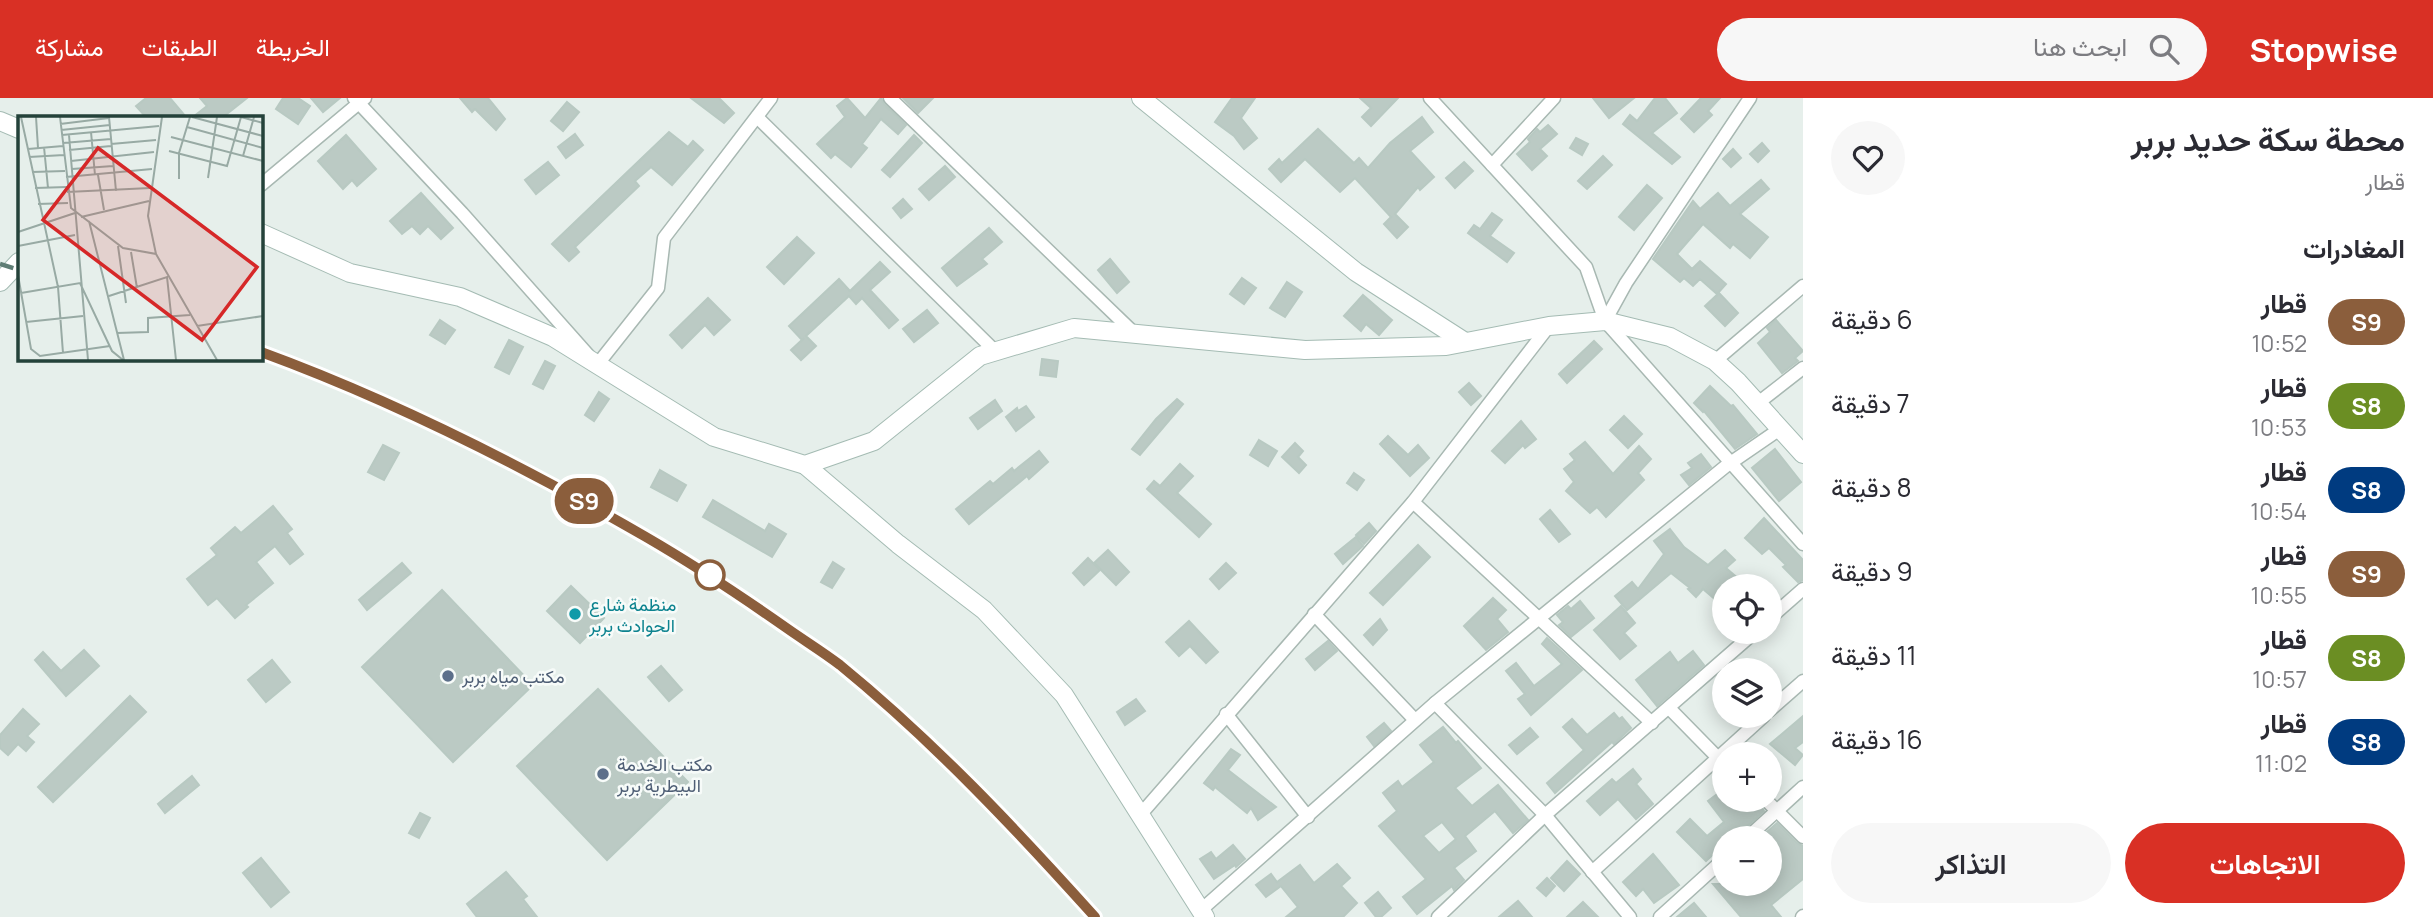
<!DOCTYPE html>
<html lang="ar">
<meta charset="utf-8">
<style>
:root{--surface:#fff;--page:#f7f7f7;--text:#2b2b33;--muted:#7c7c81;--accent:#d93025}
body{margin:0;font-family:Manrope,Vazirmatn,sans-serif;background:var(--page);color:var(--text);direction:rtl;height:100vh;display:flex;flex-direction:column;font-size:26px;white-space:nowrap}
*{box-sizing:border-box;margin:0}
p{font-size:23px;color:var(--muted)}
.icon{flex:none;width:38px;height:38px;fill:none;stroke:currentColor;stroke-width:2;stroke-linecap:round;stroke-linejoin:round}
.map{position:relative;flex:1;overflow:hidden;direction:ltr}
.sheet{display:flex;flex-direction:column;background:var(--surface);width:630px}
.sheet>*{flex:none}
.badge{padding:0 14px;border-radius:23px;font-size:24px;line-height:46px}
.buttons{position:absolute;left:1712px;top:476px;display:grid;gap:14px}
.buttons a{display:grid;place-items:center;width:70px;height:70px;border-radius:50%;background:var(--surface);box-shadow:0 4px 18px #0003;font-size:35px}
.map>.badge{position:absolute;translate:-50% -50%;box-shadow:0 0 0 4px #fff}
h2{padding:0 28px;font-size:26px;line-height:63px}
.round{display:grid;place-items:center;flex:none;width:74px;height:74px;border-radius:37px;background:var(--page)}
.head{display:flex;align-items:center;justify-content:space-between;height:119px;padding:0 28px}
h1{font-size:33px;font-weight:600;line-height:52px}
.cta{display:flex;gap:14px;margin-top:auto;padding:14px 28px}
.cta a{flex:1;height:80px;border-radius:42px;background:var(--accent);color:#fff;font-size:28px;font-weight:600;line-height:80px;text-align:center}
.cta a+a{background:var(--page);color:var(--text)}
ul{padding:0;list-style:none}
li{display:flex;align-items:center;gap:21px;height:84px;padding:0 28px}
li div{flex:1}
li b{display:block;font-size:26px}
li em{font-style:normal}
li .badge{min-width:77px;font-weight:700;text-align:center}
header{display:flex;align-items:center;gap:42px;box-sizing:border-box;height:98px;padding:0 35px;background:var(--accent);color:#fff}
header strong{font-size:33px}
nav{display:flex;gap:38px;margin-inline-start:auto;font-size:24px}
.search{width:490px;height:63px;background:var(--page);display:flex;align-items:center;gap:18px;box-sizing:border-box;padding:0 24px;border-radius:38px;color:var(--muted);font-size:26px}
main{display:flex;flex:1;min-height:0}
.map>svg:first-child{display:block}
.building{fill:#bbcac4;stroke:#b8c9c2;stroke-width:2;fill-rule:evenodd}
.lines{fill:none;stroke-linecap:round;stroke-linejoin:round}
.street-casing{stroke:#a8b8b2;stroke-width:15}
.secondary-casing{stroke:#a4bbb3;stroke-width:20}
.street{stroke:#fff;stroke-width:12}
.secondary{stroke:#fff;stroke-width:18}
.rail{stroke:#5f7d75;stroke-width:4.5;stroke-dasharray:14 7;stroke-linecap:butt}
.line-casing{stroke:#fff;stroke-width:16}
.line{stroke:#8b5e3c;stroke-width:10}
.stop-dot{fill:#fff;stroke:#8b5e3c;stroke-width:3.5}
.culture-dot{fill:#0f9aa8;stroke:#f7fbf9;stroke-width:2.5}
.service-dot{fill:#5c6f8a;stroke:#f7fbf9;stroke-width:2.5}
.labels{text-anchor:middle;dominant-baseline:central;stroke-width:5;stroke-linejoin:round;paint-order:stroke}
.culture-label{font-size:18px;fill:#0d838f;stroke:#f7fbf9;text-anchor:start}
.service-label{font-size:18px;fill:#4e5e75;stroke:#f7fbf9;text-anchor:start}
.inset-road{fill:none;stroke:#98aaa4;stroke-width:2}
.view{fill:#d62828;fill-opacity:0.15;stroke:#d62828;stroke-width:3.5}
.inset-edge{fill:none;stroke:#24423a;stroke-width:3.5}
</style>
<header>
<strong>Stopwise</strong>
<div class="search"><svg class="icon" aria-label="search" viewBox="0 0 24 24"><circle cx="10" cy="10" r="6"/><path d="M15 15l6 6"/></svg>ابحث هنا</div>
<nav><a>الخريطة</a><a>الطبقات</a><a>مشاركة</a></nav>
</header>
<main>
<section class="sheet">
<div class="head"><div><h1>محطة سكة حديد بربر</h1><p>قطار</p></div><a class="round"><svg class="icon" aria-label="heart" viewBox="0 0 24 24"><path d="M12 20l-8-8c-3-5 5-10 8-4 3-6 11-1 8 4z"/></svg></a></div>
<h2>المغادرات</h2>
<ul>
<li><span class="badge" style="background:#8b5e3c;color:#fff">S9</span><div><b>قطار</b><p>10:52</p></div><em>6 دقيقة</em></li>
<li><span class="badge" style="background:#6b8e23;color:#fff">S8</span><div><b>قطار</b><p>10:53</p></div><em>7 دقيقة</em></li>
<li><span class="badge" style="background:#003b80;color:#fff">S8</span><div><b>قطار</b><p>10:54</p></div><em>8 دقيقة</em></li>
<li><span class="badge" style="background:#8b5e3c;color:#fff">S9</span><div><b>قطار</b><p>10:55</p></div><em>9 دقيقة</em></li>
<li><span class="badge" style="background:#6b8e23;color:#fff">S8</span><div><b>قطار</b><p>10:57</p></div><em>11 دقيقة</em></li>
<li><span class="badge" style="background:#003b80;color:#fff">S8</span><div><b>قطار</b><p>11:02</p></div><em>16 دقيقة</em></li>
</ul>
<div class="cta"><a>الاتجاهات</a><a>التذاكر</a></div>
</section>
<div class="map">
<svg width="1803" height="819" viewBox="0 0 1803 819">
<rect width="100%" height="100%" fill="#e6efeb"/>
<!-- building -->
<g class="building">
<path d="M146,0H170L186,19H146L136,8Z"/>
<path d="M200,0H247L223,19H193L207,8Z"/>
<path d="M283,0H298L310,8L298,26L276,11Z"/>
<path d="M311,0H340L323,14Z"/>
<path d="M460,0H488L505,21L496,32L475,11L472,14Z"/>
<path d="M691,0H719L734,15L724,25Z"/>
<path d="M847,0L865,20L881,0L884,6L906,27L898,36L881,21L862,46L867,50L851,69L835,56L831,60L817,46L845,19L837,8Z"/>
<path d="M903,0H933L918,15Z"/>
<path d="M1232,0H1255L1241,20L1257,40L1244,51L1234,38L1215,24Z"/>
<path d="M1360,0H1398L1371,28L1362,19L1371,10Z"/>
<path d="M1593,0H1634L1609,20Z"/>
<path d="M1655,0H1665L1677,15L1652,35L1680,59L1672,66L1623,26L1630,17L1637,23Z"/>
<path d="M1701,0H1720L1708,13L1712,17L1694,34L1681,21Z"/>
<path d="M567,4L579,14L563,33L551,23Z"/>
<path d="M1422,19L1433,34L1410,53L1434,79L1420,92L1418,89L1395,116L1408,129L1397,140L1384,126L1391,119L1355,80L1340,94L1305,61L1281,84L1269,71L1279,61L1282,65L1318,31L1354,65L1359,60L1368,70L1390,45Z"/>
<path d="M1548,27L1557,36L1540,51L1547,58L1532,72L1517,56L1530,44L1528,41L1537,31L1540,34Z"/>
<path d="M669,34L688,49L693,43L703,52L672,87L651,69L635,83L639,88L575,149L579,154L569,163L552,146Z"/>
<path d="M575,36L583,47L566,60L558,49Z"/>
<path d="M346,37L376,71L357,88L352,82L343,91L318,63Z"/>
<path d="M914,37L922,45L890,79L882,72Z"/>
<path d="M1576,40L1588,46L1582,57L1570,50Z"/>
<path d="M1762,45L1769,53L1758,64L1750,56Z"/>
<path d="M1733,51L1741,60L1731,69L1723,61Z"/>
<path d="M1603,58L1612,67L1587,91L1578,83Z"/>
<path d="M548,64L559,77L536,96L525,82Z"/>
<path d="M1464,64L1473,73L1455,90L1446,80Z"/>
<path d="M945,68L955,79L929,102L919,91Z"/>
<path d="M1761,82L1769,91L1740,116L1768,139L1750,160L1733,146L1730,150L1703,126L1677,156L1692,171L1700,163L1726,186L1717,196L1700,181L1693,188L1684,180L1680,184L1653,161L1693,103L1700,111L1718,95L1730,108Z"/>
<path d="M1647,87L1662,100L1634,132L1619,119Z"/>
<path d="M421,95L453,130L441,141L428,128L420,136L412,128L402,136L390,123Z"/>
<path d="M903,101L912,111L901,120L893,110Z"/>
<path d="M1492,115L1502,122L1490,138L1514,155L1507,164L1468,135L1474,127L1480,131Z"/>
<path d="M989,130L1002,144L982,161L987,166L957,188L942,170Z"/>
<path d="M797,139L814,155L784,186L767,169Z"/>
<path d="M1110,161L1129,184L1117,195L1098,172Z"/>
<path d="M880,164L890,174L870,192L898,222L889,230L862,200L856,206L849,198L806,238L816,248L801,262L791,252L804,240L802,242L789,228L839,181L850,193Z"/>
<path d="M1242,180L1256,190L1244,206L1230,196Z"/>
<path d="M1287,184L1302,194L1285,219L1270,210Z"/>
<path d="M1719,195L1738,215L1725,228L1705,208Z"/>
<path d="M1363,197L1392,222L1379,237L1366,226L1361,233L1344,218Z"/>
<path d="M708,200L730,222L714,237L705,227L682,250L670,237Z"/>
<path d="M927,212L938,225L914,244L903,231Z"/>
<path d="M440,222L455,232L445,246L430,237Z"/>
<path d="M1776,222L1803,253L1795,260L1798,263L1782,275L1758,245L1770,234L1767,230Z"/>
<path d="M509,242L523,249L509,276L495,269Z"/>
<path d="M1594,243L1602,251L1567,285L1559,276Z"/>
<path d="M1042,261L1058,263L1056,279L1040,277Z"/>
<path d="M545,263L555,268L543,291L533,286Z"/>
<path d="M1469,285L1481,298L1471,307L1459,294Z"/>
<path d="M1710,288L1731,308L1733,307L1757,336L1735,351L1704,313L1703,314L1694,305Z"/>
<path d="M599,294L609,301L594,323L585,317Z"/>
<path d="M1177,301L1183,306L1140,357L1132,351L1156,321Z"/>
<path d="M995,302L1002,313L978,331L970,320Z"/>
<path d="M1026,308L1034,319L1016,333L1006,319L1017,310L1018,313Z"/>
<path d="M1624,318L1642,336L1628,350L1610,332Z"/>
<path d="M1521,323L1536,341L1525,350L1523,347L1505,365L1492,353Z"/>
<path d="M1388,338L1408,357L1418,347L1429,360L1410,378L1380,346Z"/>
<path d="M1259,342L1277,353L1268,368L1250,357Z"/>
<path d="M1585,344L1613,376L1639,348L1651,361L1638,375L1644,382L1606,419L1597,409L1590,415L1566,393L1574,384L1564,371L1575,362L1570,356Z"/>
<path d="M1295,345L1303,353L1298,359L1306,367L1299,375L1282,359Z"/>
<path d="M383,347L399,355L384,382L368,374Z"/>
<path d="M1775,351L1801,384L1779,403L1752,370Z"/>
<path d="M1039,353L1048,364L1029,381L1027,378L969,426L956,411L990,383L993,386L1012,370L1014,373Z"/>
<path d="M1701,356L1711,369L1689,387L1681,377L1692,370L1688,365Z"/>
<path d="M1180,366L1193,378L1177,395L1211,426L1199,439L1147,391L1154,383L1160,388Z"/>
<path d="M660,372L686,387L677,403L651,389Z"/>
<path d="M1354,375L1364,382L1357,392L1347,385Z"/>
<path d="M713,402L765,433L769,426L786,436L772,459L703,419Z"/>
<path d="M273,408L292,431L287,435L303,456L290,466L275,448L256,464L273,485L246,507L248,509L235,520L217,500L208,507L187,481L217,457L211,450L235,429L241,435Z"/>
<path d="M1550,412L1570,436L1559,444L1540,421Z"/>
<path d="M1764,420L1803,462V482L1798,484L1783,469L1786,467L1769,450L1762,456L1745,440Z"/>
<path d="M1369,425L1376,433L1364,446L1356,437Z"/>
<path d="M1670,431L1684,449L1708,467L1725,452L1735,462L1726,470L1747,488H1724V509L1703,491L1696,499L1688,491L1690,490L1671,475L1627,512L1615,498L1632,484L1638,491L1664,456L1654,443Z"/>
<path d="M1356,439L1363,448L1343,466L1335,456Z"/>
<path d="M1418,447L1430,459L1383,507L1370,495Z"/>
<path d="M1108,452L1129,474L1116,487L1094,465Z"/>
<path d="M1088,460L1100,472L1084,487L1073,475Z"/>
<path d="M833,464L844,471L832,490L821,484Z"/>
<path d="M402,465L411,475L367,512L359,502Z"/>
<path d="M1226,465L1236,475L1219,491L1210,481Z"/>
<path d="M571,488L604,520L580,545L547,513Z"/>
<path d="M442,492L533,587L453,664L362,569Z"/>
<path d="M1493,500L1506,512L1497,521L1508,534L1486,552L1464,528Z"/>
<path d="M1580,503L1594,520L1571,539L1559,527L1563,524L1557,517L1568,508L1571,511Z"/>
<path d="M1621,508L1635,525L1624,535L1636,548L1620,561L1594,532Z"/>
<path d="M1380,521L1387,532L1373,547L1364,537Z"/>
<path d="M1189,523L1218,554L1206,565L1190,548L1179,558L1166,544Z"/>
<path d="M1547,540L1582,572L1531,617L1518,601L1525,596L1506,573L1516,565L1534,588L1562,566L1542,546Z"/>
<path d="M1328,543L1337,553L1315,572L1306,561Z"/>
<path d="M84,552L99,568L66,598L35,562L43,554L61,573Z"/>
<path d="M1693,553L1704,567L1657,608L1636,582L1670,554L1678,565Z"/>
<path d="M272,562L290,584L266,604L248,582Z"/>
<path d="M661,568L682,592L669,603L648,579Z"/>
<path d="M598,591L688,684L607,762L517,668Z"/>
<path d="M130,598L146,614L53,704L38,689Z"/>
<path d="M1136,601L1145,613L1125,627L1117,614Z"/>
<path d="M23,611L39,626L27,638L34,644L26,653L18,646L8,657L0,650V637Z"/>
<path d="M1614,615L1619,621L1622,619L1631,630L1614,646L1612,644L1555,695L1547,685L1584,652L1563,629L1572,621L1587,637Z"/>
<path d="M1803,618V644L1795,650L1803,657L1795,667L1770,646Z"/>
<path d="M1384,625L1391,633L1374,648L1367,639Z"/>
<path d="M1443,629L1456,645L1458,643L1481,670L1455,690L1472,708L1498,687L1528,722L1513,735L1495,713L1465,738L1476,753L1454,770L1464,782L1454,792L1452,788L1417,816L1403,799L1426,781L1379,728L1397,713L1383,695L1398,683L1402,689L1434,664L1420,647ZM1442,724L1456,741L1439,755L1423,738Z"/>
<path d="M1530,630L1538,639L1517,656L1509,647Z"/>
<path d="M1231,651L1240,657L1228,672L1276,709L1258,722L1251,710L1247,715L1215,689L1213,692L1204,685Z"/>
<path d="M1633,671L1641,681L1636,686L1653,706L1636,721L1618,701L1600,717L1587,703L1612,681L1616,685Z"/>
<path d="M192,678L199,687L165,715L158,706Z"/>
<path d="M1724,691V702H1757L1764,713L1741,734L1738,740H1724V746L1706,763L1677,734L1690,721L1707,738L1724,724L1708,703Z"/>
<path d="M420,715L430,720L419,740L409,735Z"/>
<path d="M1777,725L1797,745L1803,748V781L1771,807L1781,819H1741L1713,786H1769V740H1760Z"/>
<path d="M1233,747L1245,761L1236,769L1235,767L1214,781L1200,761L1211,754L1216,761Z"/>
<path d="M1653,756L1679,787L1654,805L1643,791L1636,798L1623,784Z"/>
<path d="M261,760L289,794L271,809L243,775Z"/>
<path d="M1567,763L1580,776L1564,793L1551,780Z"/>
<path d="M1337,766L1350,780L1341,788L1357,805L1343,819H1286L1298,809L1281,788L1266,799L1256,787L1271,776L1277,784L1300,767L1314,785Z"/>
<path d="M506,774L527,798L523,801L537,819H477L467,806Z"/>
<path d="M1547,780L1555,788L1546,798L1537,790Z"/>
<path d="M1378,794L1391,810L1381,819H1376L1365,805Z"/>
<path d="M1518,803L1532,819H1499Z"/>
<path d="M1583,804L1598,819H1567Z"/>
<path d="M1694,805L1706,819H1677Z"/>
</g>
<g class="lines">
<!-- street casing -->
<g class="street-casing">
<g id="street">
<path d="M354,0L462,115L597,267L658,190L664,140L771,0"/>
<path d="M890,0L1135,236"/>
<path d="M1430,0L1586,169L1605,223L1803,446"/>
<path d="M757,19L996,254"/>
<path d="M1492,67L1554,0"/>
<path d="M261,87L365,0"/>
<path d="M1605,223L1626,185L1750,0"/>
<path d="M1715,263L1803,188"/>
<path d="M1758,305L1803,270"/>
<path d="M1413,404L1652,625"/>
<path d="M1314,516L1415,622"/>
<path d="M1769,521L1803,491"/>
<path d="M1435,605L1545,717L1630,819"/>
<path d="M1669,610L1723,665"/>
<path d="M1769,613L1803,583"/>
<path d="M1226,616L1308,719"/>
<path d="M1766,702L1803,739"/>
<path d="M1141,716L1413,404L1549,228"/>
<path d="M1747,740L1803,689"/>
<path d="M1592,774L1764,618"/>
<path d="M1201,812L1435,605L1726,368L1780,331"/>
<path d="M1438,819L1545,717L1755,534"/>
<path d="M1660,819L1724,761"/>
<path d="M1802,819L1803,818"/>
</g>
</g>
<!-- secondary casing -->
<g class="secondary-casing">
<g id="secondary">
<path d="M1141,0L1356,174L1465,244"/>
<path d="M0,23L19,31"/>
<path d="M261,135L350,175L460,199L553,239L714,339L805,367L874,343L980,258L1074,230L1305,252L1446,248L1549,228L1605,223L1670,239L1715,263L1738,284L1803,356"/>
<path d="M0,184L19,164"/>
<path d="M805,367L898,446L984,512L1064,597L1205,819"/>
</g>
</g>
<!-- street -->
<use href="#street" class="street"/>
<!-- secondary -->
<use href="#secondary" class="secondary"/>
<!-- rail -->
<g class="rail">
<path d="M0,166L19,172"/>
<path d="M261,254L306,270L478,347L579,400L711,477L839,566L944,659L1027,743L1095,819"/>
</g>
</g>
<g class="lines">
<!-- line casing -->
<g class="line-casing">
<path id="line" d="M261,254C395,303 523,368 646,439C696,468 741,498 788,531C805,543 823,554 840,567C933,643 1015,730 1095,819"/>
</g>
<!-- line -->
<use href="#line" class="line"/>
</g>
<!-- markers -->
<circle class="stop-dot" cx="710" cy="477" r="14"/>
<circle class="culture-dot" cx="575" cy="516" r="7"/>
<g class="service-dot">
<circle cx="448" cy="578" r="7"/>
<circle cx="603" cy="676" r="7"/>
</g>
<g class="labels">
<!-- culture labels -->
<g class="culture-label">
<text x="589" y="506">منظمة شارع<tspan x="589" dy="21">الحوادث بربر</tspan></text>
</g>
<!-- service labels -->
<g class="service-label">
<text x="462" y="578">مكتب مياه بربر</text>
<text x="617" y="666">مكتب الخدمة<tspan x="617" dy="21">البيطرية بربر</tspan></text>
</g>
</g>
<!-- overview -->
<g transform="translate(18 18)">
<rect width="245" height="245" fill="#e6efeb"/>
<path class="inset-road" d="M3,1L40,171L45,237M18,1L20,32M42,1L53,92L105,132L138,138L199,244M91,1L98,75M174,1L245,20M223,1L245,7M42,8L91,2M169,11L245,32M43,14L92,9M73,16L77,59M44,19L141,10M51,19L70,244M153,21L245,45M45,27L93,23M93,28L138,24M26,31L30,72M10,33L45,30M51,34L93,30M151,35L209,50L223,1M225,40L236,1M11,41L46,39M53,45L136,36M54,53L95,50M14,56L47,55M80,59L86,94M48,61L134,53M190,62L199,1M161,63V37L172,1M17,72L49,71M49,76L132,72M20,88L50,87M63,101L131,85M71,105L106,244M0,116L57,97M0,130L57,119M100,130L108,187M113,136L119,172M138,138L130,100L144,1M0,159L13,233L22,240L92,230M3,177L62,167L94,235L105,244M91,180L149,161L158,244M8,206L65,200M179,210L245,200M99,217L130,216V202L172,199"/>
<path class="view" d="M80,32L239,151L184,224L25,104Z"/>
<rect width="245" height="245" class="inset-edge"/>
</g>
</svg>
<div class="buttons">
<a><svg class="icon" aria-label="locate" viewBox="0 0 24 24"><circle cx="12" cy="12" r="6"/><path d="M12 2v4M12 18v4M2 12h4M18 12h4"/></svg></a>
<a><svg class="icon" aria-label="layers" viewBox="0 0 24 24"><path d="M12 4l9 5-9 5-9-5zM3 14l9 5 9-5"/></svg></a>
<a>+</a>
<a>−</a>
</div>
<b class="badge" style="left:584px;top:403px;background:#8b5e3c;color:#fff">S9</b>
</div>
</main>
